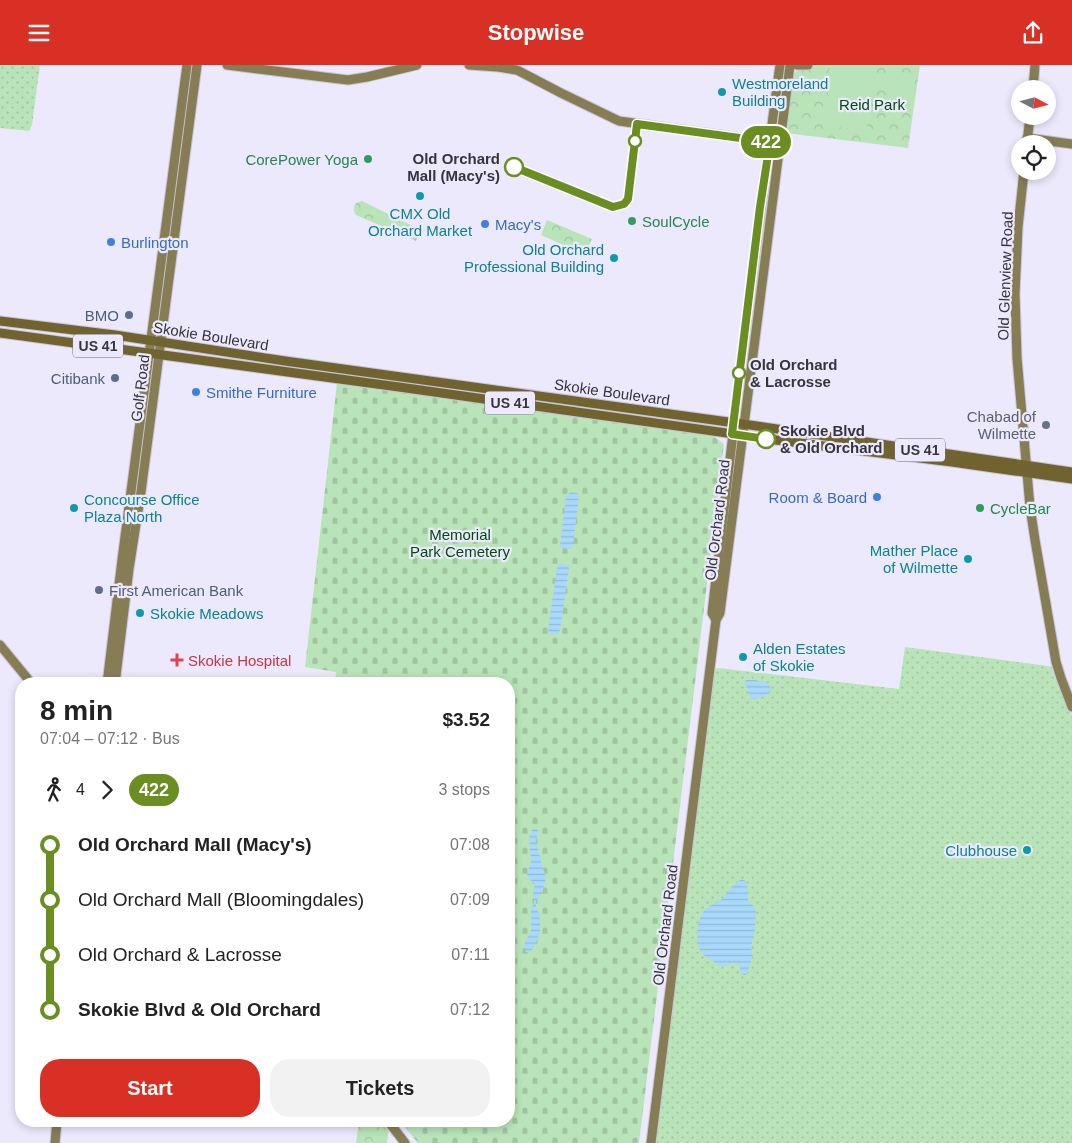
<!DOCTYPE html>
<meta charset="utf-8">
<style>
:root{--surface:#fff;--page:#f2f2f2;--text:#222;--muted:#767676;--accent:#d93025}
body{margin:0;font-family:Helvetica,sans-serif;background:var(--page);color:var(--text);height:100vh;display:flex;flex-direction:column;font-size:19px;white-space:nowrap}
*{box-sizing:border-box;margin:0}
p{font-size:16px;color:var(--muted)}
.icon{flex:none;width:28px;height:28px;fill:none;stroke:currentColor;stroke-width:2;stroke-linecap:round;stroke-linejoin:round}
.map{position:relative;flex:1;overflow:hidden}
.side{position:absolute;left:15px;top:612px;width:500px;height:450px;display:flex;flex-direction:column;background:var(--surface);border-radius:20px;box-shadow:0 2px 8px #0003}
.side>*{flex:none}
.badge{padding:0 10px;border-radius:16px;font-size:18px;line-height:32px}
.needle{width:32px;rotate:97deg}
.controls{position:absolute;left:1011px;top:15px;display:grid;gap:10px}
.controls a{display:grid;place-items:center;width:45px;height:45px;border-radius:50%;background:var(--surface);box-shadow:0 2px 8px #0003;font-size:25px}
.map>.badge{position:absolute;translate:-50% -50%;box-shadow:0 0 0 2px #fff}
.legs{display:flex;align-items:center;gap:8px;height:55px;padding:0 25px;font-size:16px}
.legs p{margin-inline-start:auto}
.head{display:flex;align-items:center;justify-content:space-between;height:85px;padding:0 25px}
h1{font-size:28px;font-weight:700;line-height:38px}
.action{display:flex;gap:10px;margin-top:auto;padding:10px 25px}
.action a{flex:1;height:58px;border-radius:20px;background:var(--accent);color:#fff;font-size:20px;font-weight:700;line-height:58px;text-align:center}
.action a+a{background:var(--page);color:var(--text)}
ul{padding:0 25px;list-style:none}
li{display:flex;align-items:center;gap:18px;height:55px;font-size:19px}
li i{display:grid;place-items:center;width:8px;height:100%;margin:0 6px;background:currentColor}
li i::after{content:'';width:12px;height:12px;margin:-6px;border:4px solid;border-radius:50%;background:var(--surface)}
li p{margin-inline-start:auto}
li:first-child i{background:linear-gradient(#0000 50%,currentColor 0)}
li:last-child i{background:linear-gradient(currentColor 50%,#0000 0)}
header{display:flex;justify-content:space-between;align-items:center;height:65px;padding:0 25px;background:var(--accent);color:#fff;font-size:22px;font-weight:700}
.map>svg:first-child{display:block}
.grass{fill:url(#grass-dots)}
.cemetery{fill:url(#cemetery-stones)}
.park{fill:url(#park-crowns)}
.pitch{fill:#b9e4b9}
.water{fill:url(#water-rules)}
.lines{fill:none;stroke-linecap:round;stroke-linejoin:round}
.secondary-casing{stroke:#c8c5d7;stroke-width:11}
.primary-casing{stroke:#c8c5d7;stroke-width:11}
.secondary{stroke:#877d55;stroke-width:9}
.primary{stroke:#70632f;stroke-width:9}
.line-1-casing{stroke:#fff;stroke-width:11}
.line-1{stroke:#6b8e23;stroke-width:8}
.culture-dot{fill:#0f9aa8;stroke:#ece9fd;stroke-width:2}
.stop-1-dot{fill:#fff;stroke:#6b8e23;stroke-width:2.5}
.leisure-dot{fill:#2e9e5b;stroke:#ece9fd;stroke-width:2}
.shop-dot{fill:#3f7fe0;stroke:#ece9fd;stroke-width:2}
.service-dot{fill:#5c6f8a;stroke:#ece9fd;stroke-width:2}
.worship-dot{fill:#6b7280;stroke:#ece9fd;stroke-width:2}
.health-dot{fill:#e0444e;stroke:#ece9fd;stroke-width:2}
.labels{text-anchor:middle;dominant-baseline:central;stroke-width:4.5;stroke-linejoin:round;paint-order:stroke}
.shield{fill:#ece9fd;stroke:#6d6a77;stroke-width:1}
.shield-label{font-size:14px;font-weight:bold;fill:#36343e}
.culture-label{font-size:15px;fill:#0d838f;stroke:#ece9fd;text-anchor:start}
.park-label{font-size:15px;fill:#004c0e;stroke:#ece9fd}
.stop-label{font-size:15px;font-weight:bold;fill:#36343e;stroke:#ece9fd;text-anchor:start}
.leisure-label{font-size:15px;fill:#27864d;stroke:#ece9fd;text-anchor:start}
.shop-label{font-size:15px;fill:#366cbe;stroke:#ece9fd;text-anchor:start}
.street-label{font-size:15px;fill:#36343e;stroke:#ece9fd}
.service-label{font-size:15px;fill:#4e5e75;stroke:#ece9fd;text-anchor:end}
.worship-label{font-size:15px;fill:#5b616d;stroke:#ece9fd;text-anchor:end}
.health-label{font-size:15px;fill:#be3a42;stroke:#ece9fd;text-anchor:start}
</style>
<header><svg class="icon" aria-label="menu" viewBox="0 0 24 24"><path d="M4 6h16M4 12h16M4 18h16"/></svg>Stopwise<svg class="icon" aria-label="share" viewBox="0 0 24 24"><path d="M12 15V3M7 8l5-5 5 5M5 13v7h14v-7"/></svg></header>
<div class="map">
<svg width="1072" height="1078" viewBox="0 0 1072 1078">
<defs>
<pattern id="grass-dots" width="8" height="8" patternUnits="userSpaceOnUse" patternTransform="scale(1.25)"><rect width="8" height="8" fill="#b9e4b9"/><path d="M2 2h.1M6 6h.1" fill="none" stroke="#a0c4a0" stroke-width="1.8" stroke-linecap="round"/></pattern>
<pattern id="cemetery-stones" width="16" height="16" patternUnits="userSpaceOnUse" patternTransform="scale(1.25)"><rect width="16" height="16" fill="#b9e4b9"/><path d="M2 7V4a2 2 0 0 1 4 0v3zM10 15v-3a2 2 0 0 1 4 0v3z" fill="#a0c4a0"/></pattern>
<pattern id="park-crowns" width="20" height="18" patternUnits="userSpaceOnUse" patternTransform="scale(1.25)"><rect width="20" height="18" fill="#b9e4b9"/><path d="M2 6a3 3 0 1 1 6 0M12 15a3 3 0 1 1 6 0" fill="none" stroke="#a0c4a0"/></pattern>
<pattern id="water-rules" width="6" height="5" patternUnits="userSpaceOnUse" patternTransform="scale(1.25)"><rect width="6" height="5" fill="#a8d8fa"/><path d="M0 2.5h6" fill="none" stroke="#91bad7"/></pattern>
</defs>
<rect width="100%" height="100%" fill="#ece9fd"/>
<!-- grass -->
<g class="grass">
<path d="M0,0H40L32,60L29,66L0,63Z"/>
<path d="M905,582L1055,602L1072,650V1078H655L714,605L718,603L899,624Z"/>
</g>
<!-- cemetery -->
<path class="cemetery" d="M337,318L713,371L724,379L639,1078H418L400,1056H509V619H335L336,607L305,602Z"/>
<!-- park -->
<g class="park">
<path d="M815,0H920L908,83L786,68L794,9C798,2 809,4 815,0Z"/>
<path d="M362,136L421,165L416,176L356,150C353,145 353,143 356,138Z"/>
<path d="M547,155L592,174L585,190L541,170Z"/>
<path d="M359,1056H384L389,1062L387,1078H356Z"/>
</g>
<!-- pitch -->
<g class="pitch">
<path d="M830,0H876L866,66L823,60L831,10L829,9Z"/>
<path d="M889,6L916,9L913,32L886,28Z"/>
</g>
<!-- water -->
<g class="water">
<path d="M571,427L577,428L579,431L573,481L571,484L561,483L560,479L566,431Z"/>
<path d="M561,498L568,500L569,504L560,565L558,569H551L549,567L548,565L557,503L558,500Z"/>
<path d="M746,615H755L768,618L770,622L771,627C765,631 759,634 753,634C748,630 749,624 745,620Z"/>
<path d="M535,763L538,765C539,769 536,772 536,776L542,800L546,813L542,828L536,836V842L540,851V866L535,881L530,887H526L524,881L525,877L531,867V844L534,837L533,828L535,819L529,814L527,809L531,796L529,773L532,765Z"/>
<path d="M742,814L747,817L748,835L755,843L756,847L755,864L751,882L753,890L747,909L745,910L741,909L739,899L736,898C731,898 727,902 721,901C717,900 715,897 711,895C708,892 704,891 702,888C694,878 697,856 704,846C709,839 718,839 723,833C729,826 734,818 742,814Z"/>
</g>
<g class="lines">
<!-- secondary casing -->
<g class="secondary-casing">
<g id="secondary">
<path d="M227,0L348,15L367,12L417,0"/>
<path d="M469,0L498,2L517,5L561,28L619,56L770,77L774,76"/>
<path d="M797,0H808"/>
<path d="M1033,24L1035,0"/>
<path d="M1027,73L1072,79"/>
<path d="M1027,78L1030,51"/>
<path d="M1024,106L1018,162L1015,229L1017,293L1030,442L1035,475L1056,597L1061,613L1072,642"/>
<path d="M716,555L712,548C733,365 755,182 780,0"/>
<path d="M0,580L32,619"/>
<path d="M107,619L122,495L187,0"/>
<path d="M115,619L129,504L141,427L197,0"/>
<path d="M388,1056L405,1078"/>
<path d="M55,1078L57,1056"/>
<path d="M651,1078L716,555L720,548L790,0"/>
</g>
</g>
<!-- primary casing -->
<g class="primary-casing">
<g id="primary">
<path d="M0,256L115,270L285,296L743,359L1072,407"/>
<path d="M0,268L399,322L776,375L952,397L1072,414"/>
</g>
</g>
<!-- secondary -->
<use href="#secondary" class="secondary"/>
<!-- primary -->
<use href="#primary" class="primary"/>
</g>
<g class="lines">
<!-- line-1 casing -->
<g class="line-1-casing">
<path id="line-1" d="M514,102L613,142L624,139L628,134L637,59L770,77L760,142L732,369L766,374"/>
</g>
<!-- line-1 -->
<use href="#line-1" class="line-1"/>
</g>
<!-- markers -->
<g class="culture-dot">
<circle cx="722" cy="27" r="5"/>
<circle cx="420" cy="131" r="5"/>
<circle cx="614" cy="193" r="5"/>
<circle cx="74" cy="443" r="5"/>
<circle cx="968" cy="494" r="5"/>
<circle cx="140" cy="548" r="5"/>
<circle cx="743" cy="592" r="5"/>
<circle cx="1027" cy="785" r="5"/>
</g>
<g class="stop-1-dot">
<circle cx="635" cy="76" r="6"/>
<circle cx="514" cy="102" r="9"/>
<circle cx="739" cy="308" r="6"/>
<circle cx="766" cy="374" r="9"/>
</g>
<g class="leisure-dot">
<circle cx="368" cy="94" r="5"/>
<circle cx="632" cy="156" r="5"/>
<circle cx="980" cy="443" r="5"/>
</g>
<g class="shop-dot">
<circle cx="485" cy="159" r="5"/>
<circle cx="111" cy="177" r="5"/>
<circle cx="196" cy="327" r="5"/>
<circle cx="877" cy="432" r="5"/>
</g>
<g class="service-dot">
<circle cx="129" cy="250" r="5"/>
<circle cx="115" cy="313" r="5"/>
<circle cx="99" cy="525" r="5"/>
</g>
<circle class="worship-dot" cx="1046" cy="360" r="5"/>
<path class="health-dot" d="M174.5 587.5h5v5h5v5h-5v5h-5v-5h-5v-5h5z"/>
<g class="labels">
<!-- shield labels -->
<g class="shield">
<rect x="73" y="269.5" width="50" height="23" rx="4"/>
<rect x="485" y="326.5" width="50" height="23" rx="4"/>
<rect x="895" y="373.5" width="50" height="23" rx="4"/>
</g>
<g class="shield-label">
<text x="98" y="281">US 41</text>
<text x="510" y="338">US 41</text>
<text x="920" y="385">US 41</text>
</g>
<!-- culture labels -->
<g class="culture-label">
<text x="732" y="18">Westmoreland<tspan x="732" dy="17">Building</tspan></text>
<text x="420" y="148" text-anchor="middle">CMX Old<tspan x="420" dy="17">Orchard Market</tspan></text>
<text x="604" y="184" text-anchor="end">Old Orchard<tspan x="604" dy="17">Professional Building</tspan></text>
<text x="84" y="434">Concourse Office<tspan x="84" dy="17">Plaza North</tspan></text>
<text x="958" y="485" text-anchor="end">Mather Place<tspan x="958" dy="17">of Wilmette</tspan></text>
<text x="150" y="548">Skokie Meadows</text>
<text x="753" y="583">Alden Estates<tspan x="753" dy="17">of Skokie</tspan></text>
<text x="1017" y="785" text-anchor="end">Clubhouse</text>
</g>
<!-- park labels -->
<g class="park-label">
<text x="872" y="39">Reid Park</text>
<text x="460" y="469">Memorial<tspan x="460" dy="17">Park Cemetery</tspan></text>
</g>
<!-- stop labels -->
<g class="stop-label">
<text x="500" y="93" text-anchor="end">Old Orchard<tspan x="500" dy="17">Mall (Macy's)</tspan></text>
<text x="750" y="299">Old Orchard<tspan x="750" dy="17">&amp; Lacrosse</tspan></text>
<text x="780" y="365">Skokie Blvd<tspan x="780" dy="17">&amp; Old Orchard</tspan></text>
</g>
<!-- leisure labels -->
<g class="leisure-label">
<text x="358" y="94" text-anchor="end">CorePower Yoga</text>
<text x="642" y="156">SoulCycle</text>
<text x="990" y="443">CycleBar</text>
</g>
<!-- shop labels -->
<g class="shop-label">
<text x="495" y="159">Macy's</text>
<text x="121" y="177">Burlington</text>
<text x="206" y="327">Smithe Furniture</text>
<text x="867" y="432" text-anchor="end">Room &amp; Board</text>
</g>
<!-- street labels -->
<g class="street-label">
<text transform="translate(1005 211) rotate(-88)">Old Glenview Road</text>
<text transform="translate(211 271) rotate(9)">Skokie Boulevard</text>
<text transform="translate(140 323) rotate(-83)">Golf Road</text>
<text transform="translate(612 327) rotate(8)">Skokie Boulevard</text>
<text transform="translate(717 455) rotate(-83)">Old Orchard Road</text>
<text transform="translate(665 860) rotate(-83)">Old Orchard Road</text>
</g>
<!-- service labels -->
<g class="service-label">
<text x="119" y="250">BMO</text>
<text x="105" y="313">Citibank</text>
<text x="109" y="525" text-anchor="start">First American Bank</text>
</g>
<!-- worship labels -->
<g class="worship-label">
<text x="1036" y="351">Chabad of<tspan x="1036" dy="17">Wilmette</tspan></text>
</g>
<!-- health labels -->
<g class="health-label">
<text x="188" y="595">Skokie Hospital</text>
</g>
</g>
</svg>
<div class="controls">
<a><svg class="needle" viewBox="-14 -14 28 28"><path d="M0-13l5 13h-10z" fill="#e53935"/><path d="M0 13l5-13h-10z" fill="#767676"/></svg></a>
<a><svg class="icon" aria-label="locate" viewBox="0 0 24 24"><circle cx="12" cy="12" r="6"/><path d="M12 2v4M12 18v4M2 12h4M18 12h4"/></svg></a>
</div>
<b class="badge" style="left:766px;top:77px;background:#6b8e23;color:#fff">422</b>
<section class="side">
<div class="head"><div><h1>8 min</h1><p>07:04 – 07:12 · Bus</p></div><b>$3.52</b></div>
<div class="legs"><svg class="icon" aria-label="walk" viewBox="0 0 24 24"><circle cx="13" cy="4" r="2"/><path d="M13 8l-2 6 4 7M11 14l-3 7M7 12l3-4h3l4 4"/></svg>4<svg class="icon" aria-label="forward" viewBox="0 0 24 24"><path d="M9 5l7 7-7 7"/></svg><b class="badge" style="background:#6b8e23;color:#fff">422</b><p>3 stops</p></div>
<ul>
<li><i style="color:#6b8e23"></i><b>Old Orchard Mall (Macy's)</b><p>07:08</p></li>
<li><i style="color:#6b8e23"></i><span>Old Orchard Mall (Bloomingdales)</span><p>07:09</p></li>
<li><i style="color:#6b8e23"></i><span>Old Orchard &amp; Lacrosse</span><p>07:11</p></li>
<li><i style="color:#6b8e23"></i><b>Skokie Blvd &amp; Old Orchard</b><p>07:12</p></li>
</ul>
<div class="action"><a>Start</a><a>Tickets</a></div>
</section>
</div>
